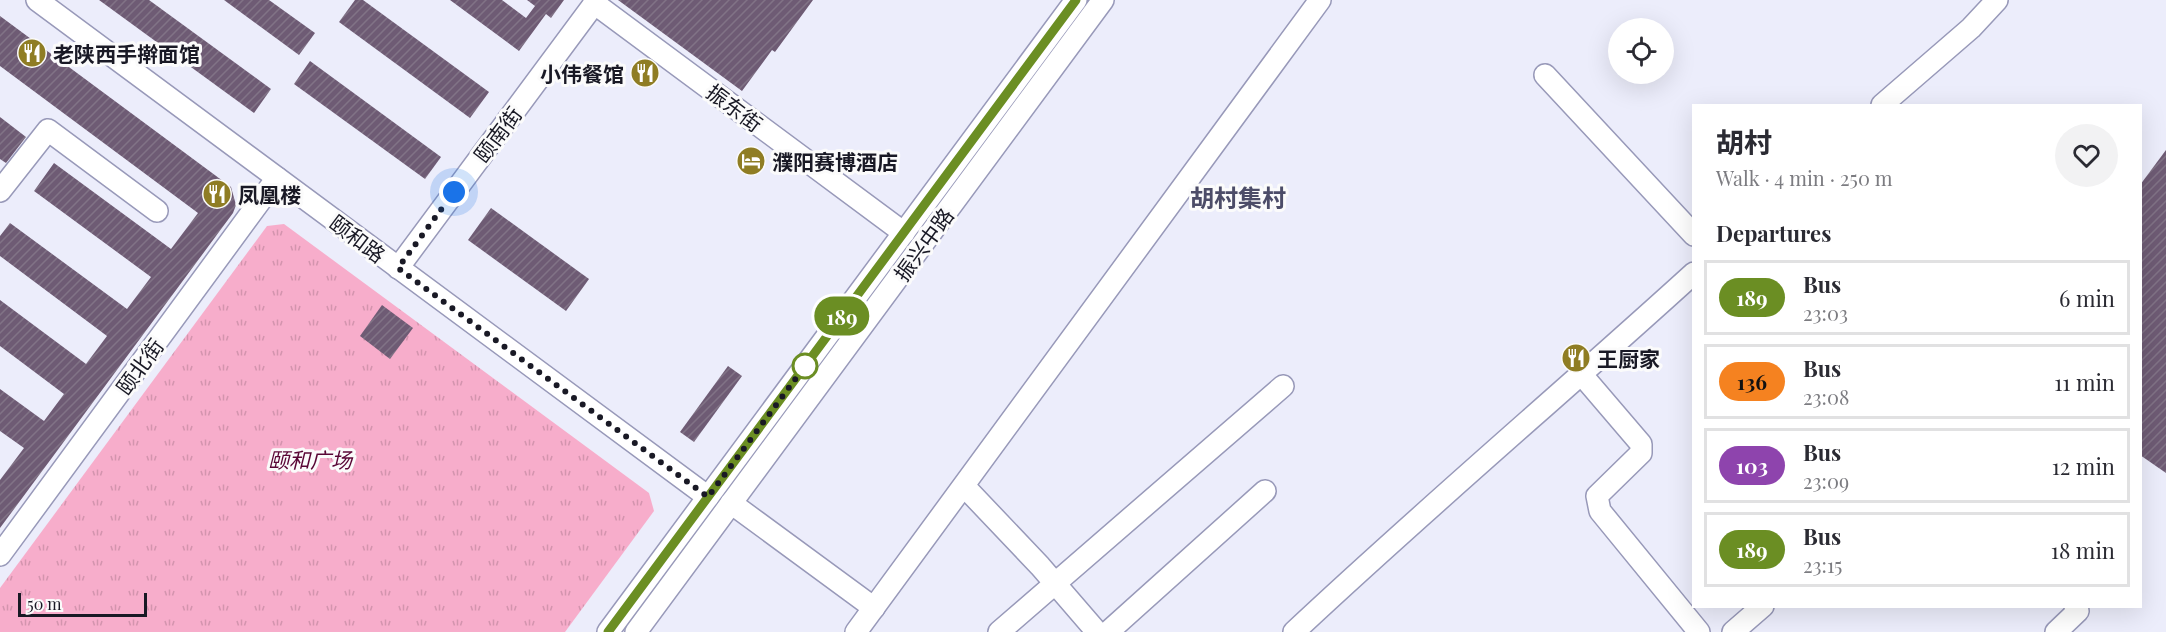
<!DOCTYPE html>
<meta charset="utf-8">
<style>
:root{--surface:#fff;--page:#f2f2f3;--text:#2b2b33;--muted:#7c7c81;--line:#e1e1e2}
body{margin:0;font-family:"Playfair Display","Noto Sans SC",serif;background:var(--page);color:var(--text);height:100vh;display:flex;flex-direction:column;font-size:22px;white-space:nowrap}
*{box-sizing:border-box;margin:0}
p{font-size:20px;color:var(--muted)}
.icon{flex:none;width:33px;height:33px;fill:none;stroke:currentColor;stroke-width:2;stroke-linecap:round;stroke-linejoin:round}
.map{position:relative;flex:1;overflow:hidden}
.panel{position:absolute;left:1692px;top:104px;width:450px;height:504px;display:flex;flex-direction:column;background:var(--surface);border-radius:0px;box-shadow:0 6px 24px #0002}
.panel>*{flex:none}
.badge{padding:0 12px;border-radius:20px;font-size:21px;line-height:39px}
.controls{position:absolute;left:1608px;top:18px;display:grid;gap:12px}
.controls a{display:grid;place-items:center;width:66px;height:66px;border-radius:50%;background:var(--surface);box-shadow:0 6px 24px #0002;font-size:30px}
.scale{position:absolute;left:18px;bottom:15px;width:129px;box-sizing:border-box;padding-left:6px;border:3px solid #191925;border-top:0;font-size:16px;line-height:21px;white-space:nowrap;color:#191925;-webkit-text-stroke:4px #fbfbfb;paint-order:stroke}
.you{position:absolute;width:30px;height:30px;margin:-15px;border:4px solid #fff;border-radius:50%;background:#1a73e8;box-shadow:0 0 0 9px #1a73e833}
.map>.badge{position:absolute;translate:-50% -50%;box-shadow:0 0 0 3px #fff}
h2{padding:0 24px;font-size:22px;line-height:54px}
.round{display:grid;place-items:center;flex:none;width:63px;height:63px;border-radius:32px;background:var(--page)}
.summary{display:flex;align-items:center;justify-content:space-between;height:102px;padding:0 24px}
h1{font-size:28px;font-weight:700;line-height:45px}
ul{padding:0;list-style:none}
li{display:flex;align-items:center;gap:18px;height:75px;margin:0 12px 9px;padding:0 12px;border:3px solid var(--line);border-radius:0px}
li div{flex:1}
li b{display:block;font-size:22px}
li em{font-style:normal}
li .badge{min-width:66px;font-weight:700;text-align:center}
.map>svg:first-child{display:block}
.park{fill:url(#park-tufts)}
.building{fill:url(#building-hatch)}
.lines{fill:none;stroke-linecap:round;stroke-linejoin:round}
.minor-casing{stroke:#9899b9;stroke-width:24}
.minor{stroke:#fff;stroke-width:21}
.line-casing{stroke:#fff;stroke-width:14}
.line{stroke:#6b8e23;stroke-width:9}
.walk{stroke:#191925;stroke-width:6;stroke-dasharray:0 10.8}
.stop-dot{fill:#fff;stroke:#6b8e23;stroke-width:3}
.labels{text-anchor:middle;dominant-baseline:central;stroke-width:6;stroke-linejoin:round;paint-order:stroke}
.poi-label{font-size:21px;font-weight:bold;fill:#191925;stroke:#fbfbfb;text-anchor:start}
.street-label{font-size:21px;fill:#191925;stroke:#fbfbfb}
.park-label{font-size:21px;font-style:italic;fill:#590535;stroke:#fbfbfb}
.quarter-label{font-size:24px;font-weight:bold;fill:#4c4c68;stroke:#fbfbfb}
</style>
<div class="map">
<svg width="2166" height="632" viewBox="0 0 2166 632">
<defs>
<pattern id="park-tufts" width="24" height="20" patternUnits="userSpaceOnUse" patternTransform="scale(1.5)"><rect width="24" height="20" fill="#f7adcb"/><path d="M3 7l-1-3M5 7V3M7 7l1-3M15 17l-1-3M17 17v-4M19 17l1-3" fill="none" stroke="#d394ae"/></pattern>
<pattern id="building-hatch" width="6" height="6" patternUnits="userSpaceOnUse" patternTransform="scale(1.5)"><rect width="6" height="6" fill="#6e5b74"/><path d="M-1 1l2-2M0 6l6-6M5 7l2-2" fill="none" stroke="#817386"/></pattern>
</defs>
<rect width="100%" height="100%" fill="#ecedfb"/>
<!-- park -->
<path class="park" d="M284,224L649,493L654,511L565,632H0V588L267,226Z"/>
<!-- building -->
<g class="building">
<path d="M99,0H149L271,89L254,113Z"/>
<path d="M224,0H269L315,33L299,55Z"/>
<path d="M355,0H363L489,92L470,118L339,22Z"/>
<path d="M450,0H502L526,18L535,6L527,0H564L551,18L546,14L519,51Z"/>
<path d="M618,0H813L775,52L772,50L742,91Z"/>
<path d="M0,16L231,187L236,205L233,213L0,528V480L24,448L0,431V389L44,421L64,394L0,346V300L86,364L107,336L0,256V236L10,223L127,309L151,277L34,191L54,163L171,249L198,213L0,66Z"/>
<path d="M310,61L441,157L425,179L294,84Z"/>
<path d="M0,117L26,137L6,163L0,159Z"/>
<path d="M2166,150V473L2140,455V185Z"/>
<path d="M491,208L589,279L566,311L468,240Z"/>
<path d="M382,305L413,328L390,359L360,336Z"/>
<path d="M728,366L742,376L694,442L680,432Z"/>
</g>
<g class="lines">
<!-- minor casing -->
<g class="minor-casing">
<g id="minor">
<path d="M37,0L708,497"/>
<path d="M594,3L904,233"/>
<path d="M1545,75L1694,235"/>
<path d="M1882,105L1971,28L1997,0"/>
<path d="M0,191L48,130L157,211"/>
<path d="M398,268L597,0"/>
<path d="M1582,375L1641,444V453L1597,496L1600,511L1699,632"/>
<path d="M964,486L1040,566L1097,632"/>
<path d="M731,503L874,608"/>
<path d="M0,555L277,178"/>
<path d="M608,632L1076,0"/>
<path d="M636,632L1103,0"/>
<path d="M856,632L1320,0"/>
<path d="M999,632L1283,386"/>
<path d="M1108,632L1265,491"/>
<path d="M1294,632C1425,509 1561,394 1694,273"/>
<path d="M1733,632L1763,606"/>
<path d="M2056,632L2078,611L2075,606"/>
</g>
</g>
<!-- minor -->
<use href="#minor" class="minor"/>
</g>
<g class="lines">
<!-- line casing -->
<g class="line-casing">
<path id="line" d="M608,632L1076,0"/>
</g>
<!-- line -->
<use href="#line" class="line"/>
<!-- walk -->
<path class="walk" d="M454,192L398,268L708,497L805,366"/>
</g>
<!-- icons -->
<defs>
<g id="restaurant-disc" transform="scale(1.5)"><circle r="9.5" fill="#8f7d24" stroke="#fbfbfb"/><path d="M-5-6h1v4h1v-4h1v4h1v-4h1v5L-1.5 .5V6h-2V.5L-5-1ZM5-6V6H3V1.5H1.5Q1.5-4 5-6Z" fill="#fff"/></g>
<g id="hotel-disc" transform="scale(1.5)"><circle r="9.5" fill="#8f7d24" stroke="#fbfbfb"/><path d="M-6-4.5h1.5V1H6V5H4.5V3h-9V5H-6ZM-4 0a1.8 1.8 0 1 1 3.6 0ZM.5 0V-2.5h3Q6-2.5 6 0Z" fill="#fff"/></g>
</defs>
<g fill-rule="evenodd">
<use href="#restaurant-disc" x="32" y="53"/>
<use href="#restaurant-disc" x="645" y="73"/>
<use href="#hotel-disc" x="751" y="161"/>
<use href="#restaurant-disc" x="217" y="194"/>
<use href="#restaurant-disc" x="1576" y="358"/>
</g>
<!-- markers -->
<circle class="stop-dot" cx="805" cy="366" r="12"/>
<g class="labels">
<!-- poi labels -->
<g class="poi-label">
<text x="53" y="53">老陕西手擀面馆</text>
<text x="624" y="73" text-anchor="end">小伟餐馆</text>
<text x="772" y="161">濮阳赛博酒店</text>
<text x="238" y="194">凤凰楼</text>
<text x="1597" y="358">王厨家</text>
</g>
<!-- street labels -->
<g class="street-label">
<text transform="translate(735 107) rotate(37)">振东街</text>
<text transform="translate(497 134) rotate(-53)">颐南街</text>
<text transform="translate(358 238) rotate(37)">颐和路</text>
<text transform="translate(923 244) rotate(-54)">振兴中路</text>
<text transform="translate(139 366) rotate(-54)">颐北街</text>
</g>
<!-- park labels -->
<g class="park-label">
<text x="310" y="459">颐和广场</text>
</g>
<!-- quarter labels -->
<g class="quarter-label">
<text x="1238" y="197">胡村集村</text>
</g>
</g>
</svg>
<div class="controls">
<a><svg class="icon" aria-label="locate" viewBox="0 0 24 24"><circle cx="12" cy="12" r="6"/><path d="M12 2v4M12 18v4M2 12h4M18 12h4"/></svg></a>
</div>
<div class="scale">50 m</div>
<div class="you" style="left:454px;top:192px"></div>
<b class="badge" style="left:842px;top:316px;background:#6b8e23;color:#fff">189</b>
<section class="panel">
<div class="summary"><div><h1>胡村</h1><p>Walk · 4 min · 250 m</p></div><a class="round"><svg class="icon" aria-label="heart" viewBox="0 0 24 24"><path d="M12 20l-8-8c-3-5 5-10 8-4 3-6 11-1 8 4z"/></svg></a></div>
<h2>Departures</h2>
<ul>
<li><span class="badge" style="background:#6b8e23;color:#fff">189</span><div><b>Bus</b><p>23:03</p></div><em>6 min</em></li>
<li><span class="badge" style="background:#f58220;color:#111">136</span><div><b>Bus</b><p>23:08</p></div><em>11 min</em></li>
<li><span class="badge" style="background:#8e44ad;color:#fff">103</span><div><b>Bus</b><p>23:09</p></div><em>12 min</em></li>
<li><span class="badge" style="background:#6b8e23;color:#fff">189</span><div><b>Bus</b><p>23:15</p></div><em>18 min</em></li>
</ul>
</section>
</div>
